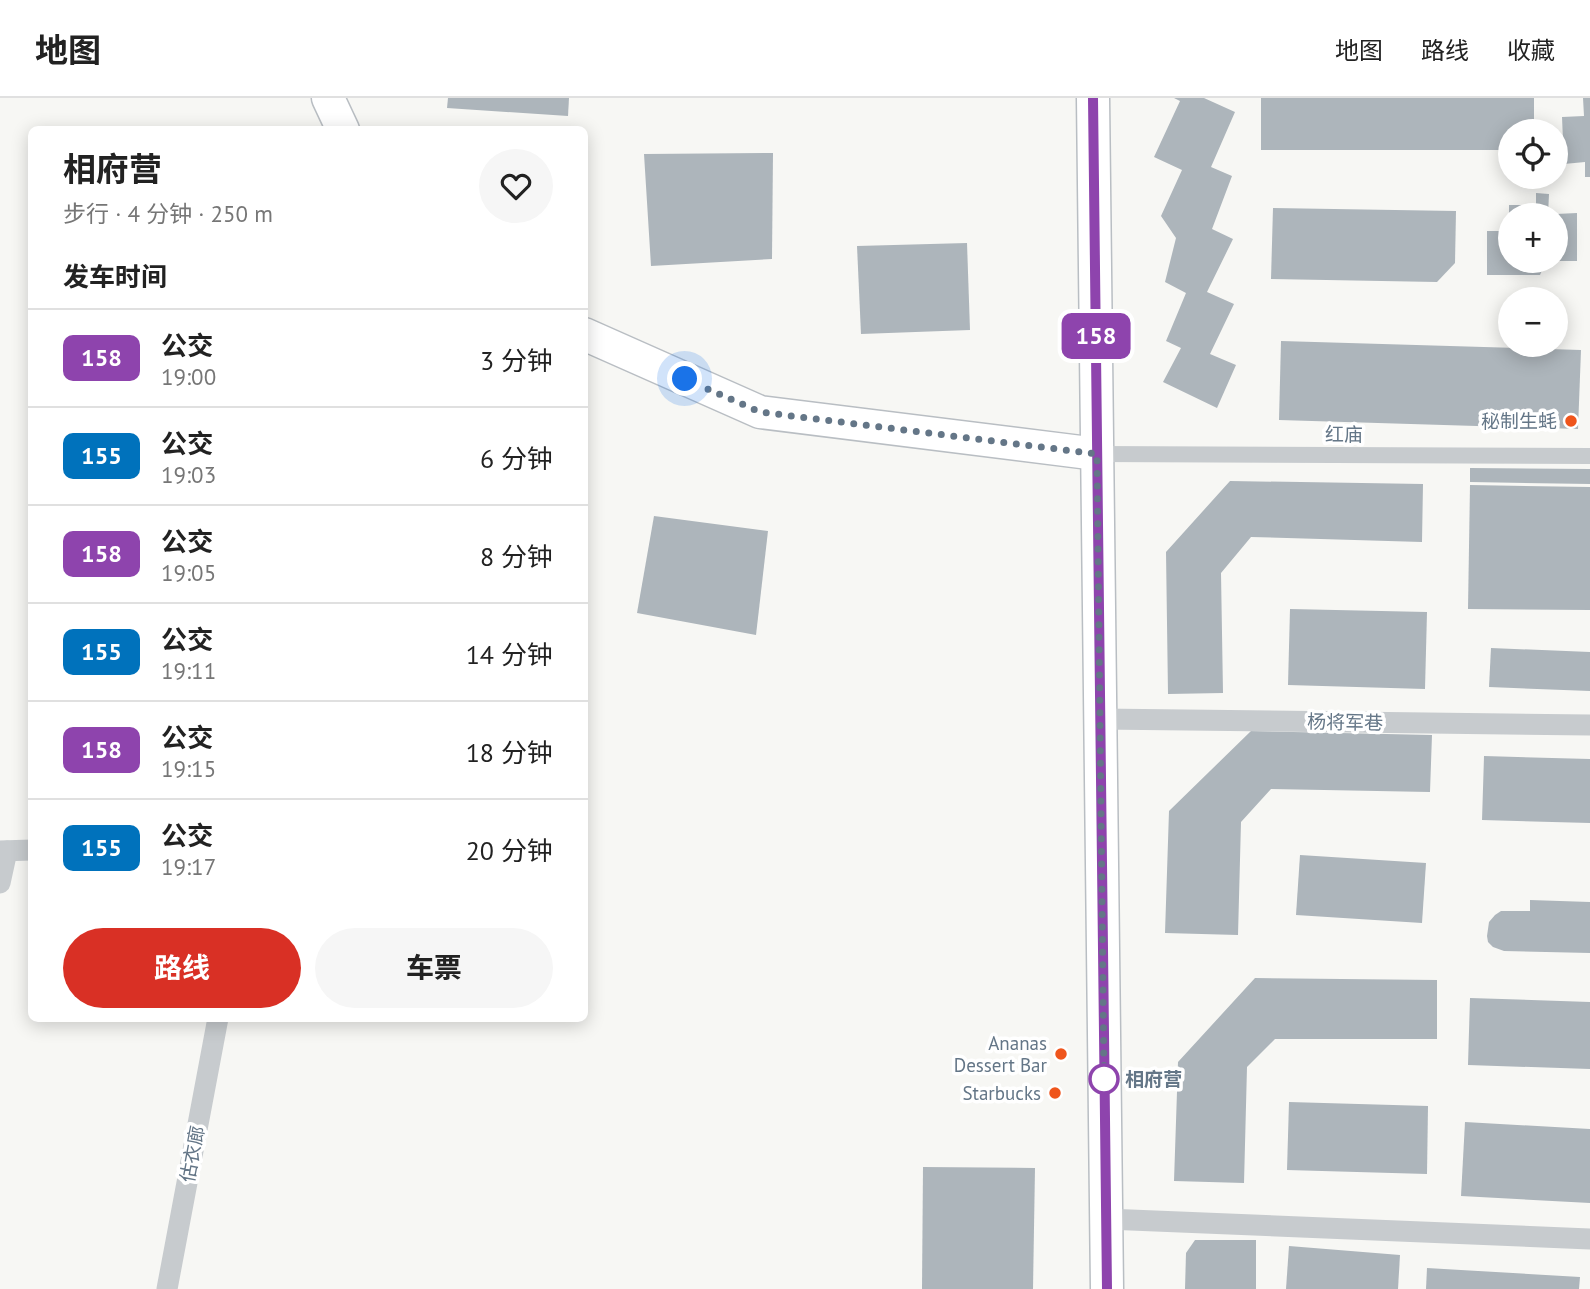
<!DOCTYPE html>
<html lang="zh">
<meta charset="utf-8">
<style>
:root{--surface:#fff;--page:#f6f6f6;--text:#222;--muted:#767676;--line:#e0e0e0;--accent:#d93025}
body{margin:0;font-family:"PT Sans","Noto Sans SC",sans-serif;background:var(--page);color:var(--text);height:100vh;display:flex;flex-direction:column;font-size:26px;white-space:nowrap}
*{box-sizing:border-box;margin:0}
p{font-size:23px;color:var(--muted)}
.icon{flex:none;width:38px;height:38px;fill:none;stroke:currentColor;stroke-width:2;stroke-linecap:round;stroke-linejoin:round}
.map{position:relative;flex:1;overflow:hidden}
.drawer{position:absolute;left:28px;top:28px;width:560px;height:896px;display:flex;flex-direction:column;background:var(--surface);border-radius:10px;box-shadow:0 4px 18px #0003}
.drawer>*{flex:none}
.badge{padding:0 14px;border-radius:10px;font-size:24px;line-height:46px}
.controls{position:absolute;left:1498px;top:21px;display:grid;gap:14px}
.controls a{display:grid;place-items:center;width:70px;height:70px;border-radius:50%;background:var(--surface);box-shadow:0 4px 18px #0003;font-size:35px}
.you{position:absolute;width:35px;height:35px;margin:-18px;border:5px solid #fff;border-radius:50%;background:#1a73e8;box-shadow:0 0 0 10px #1a73e833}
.map>.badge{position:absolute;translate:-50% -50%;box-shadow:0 0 0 4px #fff}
h2{padding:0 35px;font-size:26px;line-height:63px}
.round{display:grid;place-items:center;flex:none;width:74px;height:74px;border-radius:37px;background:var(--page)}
.head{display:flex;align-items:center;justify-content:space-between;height:119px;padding:0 35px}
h1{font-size:33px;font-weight:700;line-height:52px}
.action{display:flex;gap:14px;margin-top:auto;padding:14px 35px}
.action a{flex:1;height:80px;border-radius:42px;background:var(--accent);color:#fff;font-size:28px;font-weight:700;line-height:80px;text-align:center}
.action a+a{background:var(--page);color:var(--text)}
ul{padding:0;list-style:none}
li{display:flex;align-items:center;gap:21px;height:98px;padding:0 35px;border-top:2px solid var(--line)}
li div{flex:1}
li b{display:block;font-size:26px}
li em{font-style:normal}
li .badge{min-width:77px;font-weight:700;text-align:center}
header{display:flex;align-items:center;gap:42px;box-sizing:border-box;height:98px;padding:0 35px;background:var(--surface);border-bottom:2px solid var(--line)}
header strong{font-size:33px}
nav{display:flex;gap:38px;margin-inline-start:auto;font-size:24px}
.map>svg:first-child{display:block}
.building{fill:#adb5bb}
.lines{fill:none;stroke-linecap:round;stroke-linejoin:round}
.secondary-casing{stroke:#b9bec3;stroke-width:35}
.pedestrian{stroke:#c7cbce;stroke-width:16}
.minor{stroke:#c7cbce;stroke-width:21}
.secondary{stroke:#fff;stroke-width:32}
.line-casing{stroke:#fff;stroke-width:16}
.line{stroke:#8e44ad;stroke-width:10}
.walk{stroke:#647687;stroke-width:7;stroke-dasharray:0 12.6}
.poi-dot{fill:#ef551c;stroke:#fff;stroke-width:2.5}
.stop-dot{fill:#fff;stroke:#8e44ad;stroke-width:3.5}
.labels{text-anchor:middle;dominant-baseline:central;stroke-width:7;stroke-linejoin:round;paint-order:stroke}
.poi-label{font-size:19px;fill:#647687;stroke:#fff;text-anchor:end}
.street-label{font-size:19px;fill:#647687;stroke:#fff}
.stop-label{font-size:19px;font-weight:bold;fill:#647687;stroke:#fff;text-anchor:start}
</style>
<header>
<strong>地图</strong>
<nav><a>地图</a><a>路线</a><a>收藏</a></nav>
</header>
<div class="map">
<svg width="1590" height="1191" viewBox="0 0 1590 1191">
<rect width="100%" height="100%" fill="#f7f7f4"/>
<!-- building -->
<g class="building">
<path d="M448,0H569L568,18L447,10Z"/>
<path d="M1174,0H1204L1235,14L1211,69L1232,78L1212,131L1233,141L1207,194L1234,206L1210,256L1236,267L1217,310L1163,284L1181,250L1166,243L1186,195L1165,184L1176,140L1161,118L1182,72L1154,59L1180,3Z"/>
<path d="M1261,0H1534V33H1510V52H1261Z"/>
<path d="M1583,0H1590V79H1585V64L1564,66L1562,19L1584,18Z"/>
<path d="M773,55L772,161L651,168L644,56Z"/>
<path d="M1536,95L1549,96L1548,117H1509V107H1536Z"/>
<path d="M1273,110L1456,113L1455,165L1437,184L1271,181Z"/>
<path d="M1577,115V163H1556V116Z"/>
<path d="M1487,133H1510V163H1546L1540,177H1487Z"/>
<path d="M967,145L970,232L861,236L857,148Z"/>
<path d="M1281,243L1581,252L1578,331L1279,322Z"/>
<path d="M1470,370L1590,371V386L1470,384Z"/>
<path d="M1230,383L1423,386L1422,444L1251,439L1221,475L1223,595L1168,596L1166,454Z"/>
<path d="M1470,387L1590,389V512L1468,511Z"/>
<path d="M654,418L768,433L756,537L637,515Z"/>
<path d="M1290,511L1427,514L1425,591L1288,587Z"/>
<path d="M1491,550L1590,554V593L1489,589Z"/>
<path d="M1251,633L1432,637L1430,694L1271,691L1241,724L1238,837L1165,835L1169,713Z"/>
<path d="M1484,658L1590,661V725L1482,722Z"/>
<path d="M1300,757L1426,765L1422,825L1296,817Z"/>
<path d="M1530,802L1590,804V855L1504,853L1493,849L1488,844L1487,838L1489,824L1495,817L1501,813H1530Z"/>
<path d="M1255,880L1437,882V941H1275L1247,969L1244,1085L1174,1083L1178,964Z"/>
<path d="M1470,900L1590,904V971L1468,967Z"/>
<path d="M1289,1004L1428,1008L1427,1076L1287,1072Z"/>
<path d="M1465,1024L1590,1031V1105L1461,1098Z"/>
<path d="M923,1069L1035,1070L1033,1191H922Z"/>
<path d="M1195,1142H1256V1191H1185L1186,1155Z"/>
<path d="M1289,1148L1400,1157L1398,1191H1286Z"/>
<path d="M1427,1170L1580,1179L1579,1191H1426Z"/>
</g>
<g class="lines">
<!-- secondary casing -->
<g class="secondary-casing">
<g id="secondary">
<path d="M328,0L343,32"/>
<path d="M1093,0L1107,1191"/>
<path d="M584,236L760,314L1097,356"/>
</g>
</g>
<!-- pedestrian -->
<path class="pedestrian" d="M1097,356L1590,358"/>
<!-- minor -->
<g class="minor">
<path d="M1100,621L1590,627"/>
<path d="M0,753L32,752"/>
<path d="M0,785L7,753"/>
<path d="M1106,1121L1590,1141"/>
<path d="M167,1191L218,920"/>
</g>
<!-- secondary -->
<use href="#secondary" class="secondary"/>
</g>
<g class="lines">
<!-- line casing -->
<g class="line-casing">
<path id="line" d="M1093,0L1107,1191"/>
</g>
<!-- line -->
<use href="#line" class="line"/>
<!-- walk -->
<path class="walk" d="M685,281L760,314L1097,356L1104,981"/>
</g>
<!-- markers -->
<g class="poi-dot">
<circle cx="1571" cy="323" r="7"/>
<circle cx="1061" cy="956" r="7"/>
<circle cx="1055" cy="995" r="7"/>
</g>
<circle class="stop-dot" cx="1104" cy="981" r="14"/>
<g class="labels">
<!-- poi labels -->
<g class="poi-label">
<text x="1557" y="323">秘制生蚝</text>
<text x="1047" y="945">Ananas<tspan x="1047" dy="22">Dessert Bar</tspan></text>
<text x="1041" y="995">Starbucks</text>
</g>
<!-- street labels -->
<g class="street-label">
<text x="1344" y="336">红庙</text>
<text transform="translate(1345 624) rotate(1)">杨将军巷</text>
<text transform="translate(192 1056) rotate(-79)">估衣廊</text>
</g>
<!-- stop labels -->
<g class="stop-label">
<text x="1125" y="981">相府营</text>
</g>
</g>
</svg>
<div class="controls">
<a><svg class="icon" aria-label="locate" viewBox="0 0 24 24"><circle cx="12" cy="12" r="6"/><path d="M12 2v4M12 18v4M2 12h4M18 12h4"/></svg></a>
<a>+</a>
<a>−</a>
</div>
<div class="you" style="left:685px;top:281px"></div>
<b class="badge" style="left:1096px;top:238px;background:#8e44ad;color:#fff">158</b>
<section class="drawer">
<div class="head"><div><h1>相府营</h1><p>步行 · 4 分钟 · 250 m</p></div><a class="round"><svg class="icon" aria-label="heart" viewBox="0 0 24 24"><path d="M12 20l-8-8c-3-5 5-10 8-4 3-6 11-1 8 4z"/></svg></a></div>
<h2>发车时间</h2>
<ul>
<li><span class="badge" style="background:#8e44ad;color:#fff">158</span><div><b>公交</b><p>19:00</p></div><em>3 分钟</em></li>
<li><span class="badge" style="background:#0072bc;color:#fff">155</span><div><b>公交</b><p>19:03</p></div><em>6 分钟</em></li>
<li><span class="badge" style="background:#8e44ad;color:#fff">158</span><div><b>公交</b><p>19:05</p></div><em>8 分钟</em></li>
<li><span class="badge" style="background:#0072bc;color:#fff">155</span><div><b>公交</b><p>19:11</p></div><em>14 分钟</em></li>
<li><span class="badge" style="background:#8e44ad;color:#fff">158</span><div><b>公交</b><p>19:15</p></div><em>18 分钟</em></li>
<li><span class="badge" style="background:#0072bc;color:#fff">155</span><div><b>公交</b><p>19:17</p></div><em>20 分钟</em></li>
</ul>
<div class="action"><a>路线</a><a>车票</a></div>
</section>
</div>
